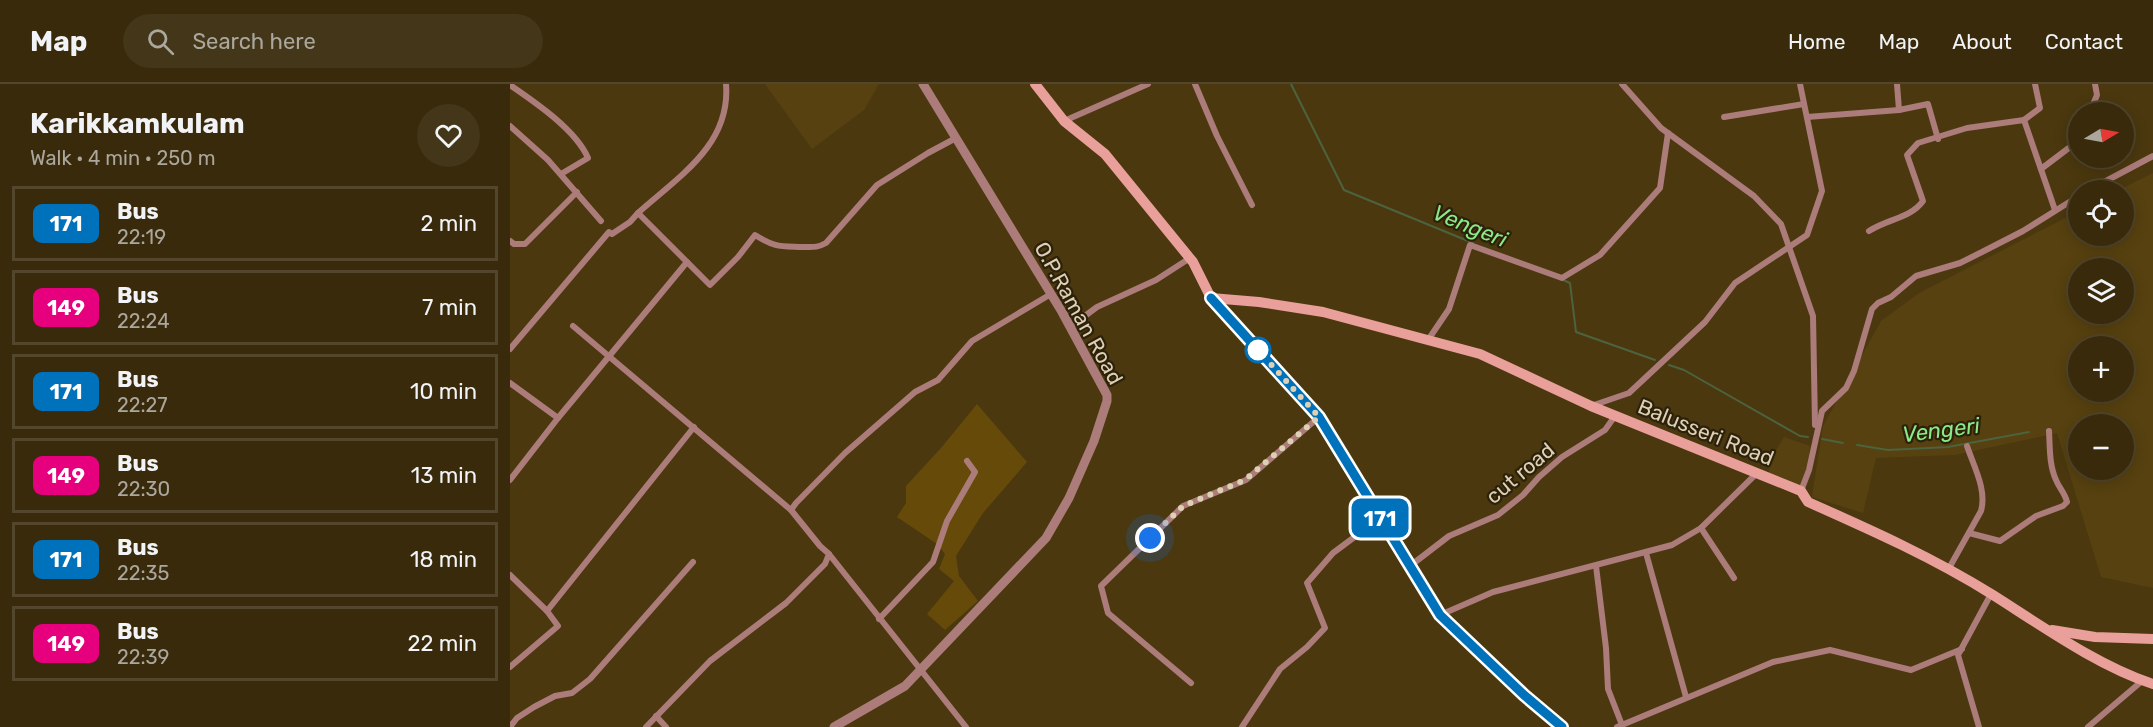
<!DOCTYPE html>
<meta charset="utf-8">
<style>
:root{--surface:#382a0b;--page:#433619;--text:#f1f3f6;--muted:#aba79d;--line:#52462c}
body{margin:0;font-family:Rubik,sans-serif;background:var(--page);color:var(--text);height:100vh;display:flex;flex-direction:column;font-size:22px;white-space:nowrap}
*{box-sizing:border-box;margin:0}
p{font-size:20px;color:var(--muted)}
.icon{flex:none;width:33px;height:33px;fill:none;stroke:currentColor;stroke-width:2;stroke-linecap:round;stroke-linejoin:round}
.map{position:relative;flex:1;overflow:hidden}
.side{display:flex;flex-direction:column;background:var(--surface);width:510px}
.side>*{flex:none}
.badge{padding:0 12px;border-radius:9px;font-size:21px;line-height:39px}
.needle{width:39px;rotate:80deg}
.tools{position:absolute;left:1558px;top:18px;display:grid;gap:12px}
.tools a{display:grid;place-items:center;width:66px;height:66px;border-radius:50%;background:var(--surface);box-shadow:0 3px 15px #0003,0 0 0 2px var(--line);font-size:30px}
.you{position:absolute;width:30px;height:30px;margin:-15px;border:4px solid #fff;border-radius:50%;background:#1a73e8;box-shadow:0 0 0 9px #1a73e833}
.map>.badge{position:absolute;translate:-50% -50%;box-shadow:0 0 0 3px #fff}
.round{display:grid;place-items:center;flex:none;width:63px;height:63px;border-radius:32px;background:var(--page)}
.head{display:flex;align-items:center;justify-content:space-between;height:102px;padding:0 30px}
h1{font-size:28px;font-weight:700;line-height:45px}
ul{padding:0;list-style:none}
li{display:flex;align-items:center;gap:18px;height:75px;margin:0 12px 9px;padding:0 18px;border:3px solid var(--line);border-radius:0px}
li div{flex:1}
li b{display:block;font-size:22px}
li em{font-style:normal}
li .badge{min-width:66px;font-weight:700;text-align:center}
header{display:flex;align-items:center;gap:36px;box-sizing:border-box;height:84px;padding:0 30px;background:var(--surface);border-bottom:2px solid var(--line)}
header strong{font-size:28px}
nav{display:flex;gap:33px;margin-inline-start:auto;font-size:21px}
.search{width:420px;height:54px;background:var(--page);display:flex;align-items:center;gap:15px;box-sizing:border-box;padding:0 21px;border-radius:33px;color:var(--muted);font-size:22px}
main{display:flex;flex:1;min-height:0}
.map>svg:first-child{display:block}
.built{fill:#574110;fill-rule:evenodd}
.grass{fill:#654a0a}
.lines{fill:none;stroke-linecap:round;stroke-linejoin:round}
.stream{stroke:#4c633f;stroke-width:2}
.minor{stroke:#ab7c79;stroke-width:6}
.tertiary{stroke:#ab7c79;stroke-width:9}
.secondary{stroke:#e99f9a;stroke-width:10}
.line-casing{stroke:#fff;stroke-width:14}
.line{stroke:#0072bc;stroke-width:9}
.walk{stroke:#ded0b5;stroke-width:6;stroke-dasharray:0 10.8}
.stop-dot{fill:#fff;stroke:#0072bc;stroke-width:3}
.labels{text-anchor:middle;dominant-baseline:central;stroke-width:4.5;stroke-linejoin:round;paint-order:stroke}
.street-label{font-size:21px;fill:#ded0b5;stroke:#2c210b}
.water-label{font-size:22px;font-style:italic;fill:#8bea87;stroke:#2c210b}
</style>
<header>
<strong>Map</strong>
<div class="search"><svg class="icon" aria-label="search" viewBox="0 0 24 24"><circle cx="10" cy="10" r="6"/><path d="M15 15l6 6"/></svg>Search here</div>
<nav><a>Home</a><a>Map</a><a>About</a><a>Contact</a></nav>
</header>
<main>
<section class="side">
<div class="head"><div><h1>Karikkamkulam</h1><p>Walk · 4 min · 250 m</p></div><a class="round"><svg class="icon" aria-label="heart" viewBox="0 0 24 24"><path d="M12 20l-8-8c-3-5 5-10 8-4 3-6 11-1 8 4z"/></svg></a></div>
<ul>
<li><span class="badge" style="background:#0072bc;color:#fff">171</span><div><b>Bus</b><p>22:19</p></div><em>2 min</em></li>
<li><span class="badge" style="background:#e6007e;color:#fff">149</span><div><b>Bus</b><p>22:24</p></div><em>7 min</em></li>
<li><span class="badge" style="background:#0072bc;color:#fff">171</span><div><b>Bus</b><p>22:27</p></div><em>10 min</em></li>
<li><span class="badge" style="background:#e6007e;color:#fff">149</span><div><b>Bus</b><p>22:30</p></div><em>13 min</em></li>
<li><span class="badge" style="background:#0072bc;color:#fff">171</span><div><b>Bus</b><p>22:35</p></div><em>18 min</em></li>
<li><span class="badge" style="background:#e6007e;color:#fff">149</span><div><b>Bus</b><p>22:39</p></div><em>22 min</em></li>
</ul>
</section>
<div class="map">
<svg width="1643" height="643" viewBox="0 0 1643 643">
<rect width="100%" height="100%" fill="#4b380f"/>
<!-- built -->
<g class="built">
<path d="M255,0H369L354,26L302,65Z"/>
<path d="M1643,89V504L1591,493L1547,349L1445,371L1366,374L1353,429L1302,413L1313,342L1371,237L1409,209L1569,127V152H1614V106H1609ZM1569,184H1614V230H1569ZM1569,262H1614V308H1569ZM1569,340H1614V386H1569Z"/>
<path d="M1274,353L1300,362L1299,375L1292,401L1260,399L1259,383L1263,371Z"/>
</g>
<!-- grass -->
<path class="grass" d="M467,320L517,378L473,429L446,472L449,492L468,517L435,546L417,530L444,497L429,485L435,470L427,460L387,433L396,419V402L431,364Z"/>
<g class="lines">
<!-- stream -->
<g class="stream">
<path d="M781,0L834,106L963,159"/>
<path d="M1051,195L1060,199L1066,248L1145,276"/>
<path d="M1159,281L1174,286L1290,352L1298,353"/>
<path d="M1312,355L1333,359"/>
<path d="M1347,361L1378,366L1438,363L1519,348"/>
</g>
<!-- minor -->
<g class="minor">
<path d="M685,0L707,52L742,121"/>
<path d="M1112,0L1151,44L1244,112L1271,140L1303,232L1305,341"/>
<path d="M1525,0L1530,24L1514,36L1545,126"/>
<path d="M0,1C25,18 66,46 78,74L51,90"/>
<path d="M1389,26L1418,20L1428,55"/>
<path d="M1580,28L1587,11L1585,0"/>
<path d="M1214,33L1294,20"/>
<path d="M1297,33L1389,26L1387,0"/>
<path d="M554,37L638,0"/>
<path d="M0,42L38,76L91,137"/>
<path d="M1531,85L1568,57L1569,54"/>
<path d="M1579,106L1643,72"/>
<path d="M128,129C168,93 221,61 216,0"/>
<path d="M1359,147C1377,135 1401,134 1413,117L1397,71L1408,59L1457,44L1514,36"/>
<path d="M0,157L4,160H15L67,108"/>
<path d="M63,242L281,426"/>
<path d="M560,243L587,223L646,196L680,174"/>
<path d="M918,256L939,225L960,161L1052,194L1090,171L1150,104L1158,49"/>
<path d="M0,265L99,148L102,150L120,138L128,129L200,201L228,173L245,151C266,164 270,162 293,163C303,163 307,164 316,159L367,101L418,69L446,54"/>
<path d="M0,299L48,334"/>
<path d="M1081,322L1119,309L1195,238L1225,199L1297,151L1312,107L1290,0"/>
<path d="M0,396L48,334L177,178"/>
<path d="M1291,407L1299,386L1312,327L1336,304L1344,287L1362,225L1368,219L1381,213L1406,192L1450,179L1472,168L1513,147L1569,112"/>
<path d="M1191,444L1224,494"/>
<path d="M1459,449L1490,457L1526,432L1553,422L1557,418C1555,409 1549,404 1546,396C1539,381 1540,363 1539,347"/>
<path d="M1136,469L1176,613"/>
<path d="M319,470L456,643"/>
<path d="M900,482L939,452L988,431L1013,411L1029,393L1052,373L1095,346L1105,332"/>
<path d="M1086,482L1096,564L1098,605L1112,641"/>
<path d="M1438,486L1471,427C1477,406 1464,383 1457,362"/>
<path d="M0,491L37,527L48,542L0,583"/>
<path d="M37,527L184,343"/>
<path d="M930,531L983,508L1162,461L1191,444L1247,389"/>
<path d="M369,535L423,478L437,437L465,388L457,377"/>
<path d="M681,599L598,529L591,502L673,422L736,396L809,333"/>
<path d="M146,632L156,643"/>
<path d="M0,643L7,634L24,623L45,612L62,609L80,595L183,478"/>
<path d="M136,643L200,577L276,519L315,480L319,470L310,462L281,426L286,419L335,369L405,308L428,296L462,257L541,210"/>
<path d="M732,643L770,585L797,563L815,544L797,499L823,469L870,434"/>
<path d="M1107,643L1263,578L1320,566L1401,586L1452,565"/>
<path d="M1469,643L1448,571L1481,510"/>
<path d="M1578,643L1632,597"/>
</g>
<!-- tertiary -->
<g class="tertiary">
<path d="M701,214L809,333L930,531L1014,611L1052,643"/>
<path d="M324,643L395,602L536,454L559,414L584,357L597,317V311L552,228L413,0"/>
</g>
<!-- secondary -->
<g class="secondary">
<path d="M525,0L554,37L595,70L683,178L701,214L749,218L813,228L970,270L1081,322L1291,407L1298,418C1361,446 1424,474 1483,511C1532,542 1588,582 1643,600"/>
<path d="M1542,546L1585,553L1643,555"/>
</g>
</g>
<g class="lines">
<!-- line casing -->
<g class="line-casing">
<path id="line" d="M701,214L809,333L930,531L1014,611L1052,643"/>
</g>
<!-- line -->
<use href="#line" class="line"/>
<!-- walk -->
<path class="walk" d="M640,454L673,422L735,396L809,333L747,265L748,266"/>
</g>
<!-- markers -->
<circle class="stop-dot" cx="748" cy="266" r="12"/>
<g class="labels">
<!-- street labels -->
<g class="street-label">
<text transform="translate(569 229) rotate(61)">O.P.Raman Road</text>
<text transform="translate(1196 348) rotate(22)">Balusseri Road</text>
<text transform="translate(1010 389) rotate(-40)">cut road</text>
</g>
<!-- water labels -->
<g class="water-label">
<text transform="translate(960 142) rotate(22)">Vengeri</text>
<text transform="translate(1431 346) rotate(-7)">Vengeri</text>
</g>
</g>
</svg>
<div class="tools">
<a><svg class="needle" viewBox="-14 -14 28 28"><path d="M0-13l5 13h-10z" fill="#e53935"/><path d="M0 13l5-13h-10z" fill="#aba79d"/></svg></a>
<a><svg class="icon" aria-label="locate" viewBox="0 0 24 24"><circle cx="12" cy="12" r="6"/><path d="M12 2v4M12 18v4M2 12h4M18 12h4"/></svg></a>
<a><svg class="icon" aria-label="layers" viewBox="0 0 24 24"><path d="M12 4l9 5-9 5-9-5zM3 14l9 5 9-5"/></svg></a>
<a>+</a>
<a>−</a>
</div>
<div class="you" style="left:640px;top:454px"></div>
<b class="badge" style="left:870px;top:434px;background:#0072bc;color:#fff">171</b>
</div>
</main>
